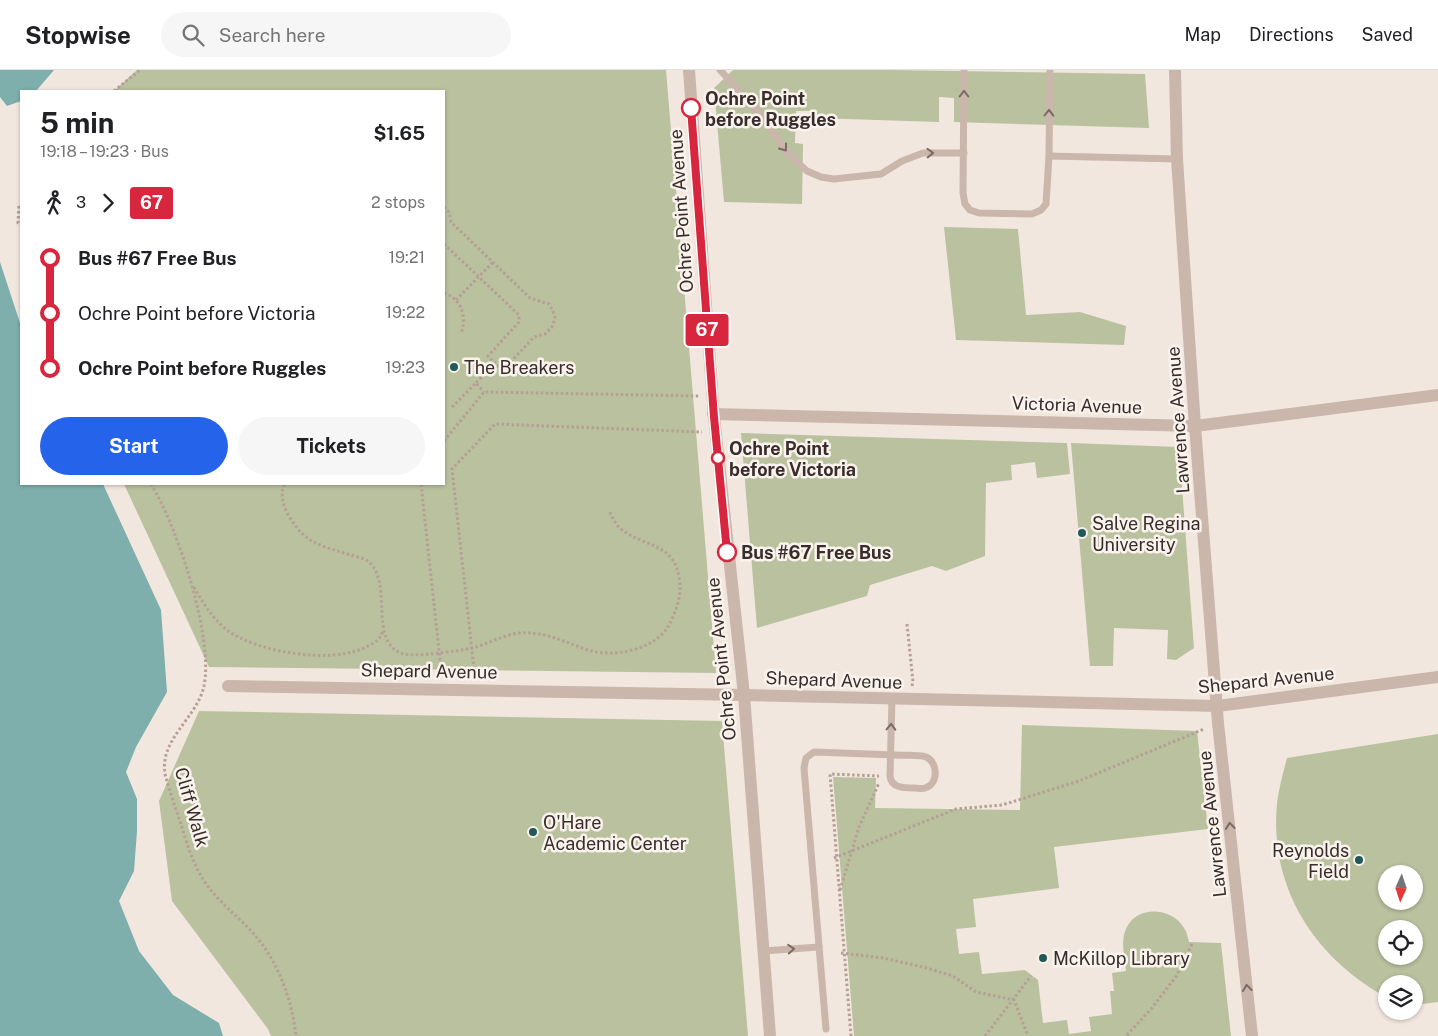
<!DOCTYPE html>
<meta charset="utf-8">
<style>
:root{--surface:#fff;--page:#f6f6f6;--text:#202124;--muted:#757577;--line:#e0e0e0;--accent:#2563eb}
body{margin:0;font-family:"Public Sans",sans-serif;background:var(--page);color:var(--text);height:100vh;display:flex;flex-direction:column;font-size:19px;white-space:nowrap}
*{box-sizing:border-box;margin:0}
p{font-size:16px;color:var(--muted)}
.icon{flex:none;width:28px;height:28px;fill:none;stroke:currentColor;stroke-width:2;stroke-linecap:round;stroke-linejoin:round}
.map{position:relative;flex:1;overflow:hidden}
.sheet{position:absolute;left:20px;top:20px;width:425px;height:395px;display:flex;flex-direction:column;background:var(--surface);border-radius:0px;box-shadow:0 1px 4px #0004}
.sheet>*{flex:none}
.badge{padding:0 10px;border-radius:4px;font-size:18px;line-height:32px}
.needle{width:32px;rotate:183deg}
.controls{position:absolute;left:1378px;top:795px;display:grid;gap:10px}
.controls a{display:grid;place-items:center;width:45px;height:45px;border-radius:50%;background:var(--surface);box-shadow:0 1px 4px #0004;font-size:25px}
.map>.badge{position:absolute;translate:-50% -50%;box-shadow:0 0 0 2px #fff}
.legs{display:flex;align-items:center;gap:8px;height:55px;padding:0 20px;font-size:16px}
.legs p{margin-inline-start:auto}
.overview{display:flex;align-items:center;justify-content:space-between;height:85px;padding:0 20px}
h1{font-size:28px;font-weight:700;line-height:38px}
.primary-button{display:flex;gap:10px;margin-top:auto;padding:10px 20px}
.primary-button a{flex:1;height:58px;border-radius:30px;background:var(--accent);color:#fff;font-size:20px;font-weight:700;line-height:58px;text-align:center}
.primary-button a+a{background:var(--page);color:var(--text)}
ul{padding:0 20px;list-style:none}
li{display:flex;align-items:center;gap:18px;height:55px;font-size:19px}
li i{display:grid;place-items:center;width:8px;height:100%;margin:0 6px;background:currentColor}
li i::after{content:'';width:12px;height:12px;margin:-6px;border:4px solid;border-radius:50%;background:var(--surface)}
li p{margin-inline-start:auto}
li:first-child i{background:linear-gradient(#0000 50%,currentColor 0)}
li:last-child i{background:linear-gradient(currentColor 50%,#0000 0)}
header{display:flex;align-items:center;gap:30px;box-sizing:border-box;height:70px;padding:0 25px;background:var(--surface);border-bottom:1px solid var(--line)}
header strong{font-size:24px}
nav{display:flex;gap:28px;margin-inline-start:auto;font-size:18px}
.search{width:350px;height:45px;background:var(--page);display:flex;align-items:center;gap:12px;box-sizing:border-box;padding:0 18px;border-radius:28px;color:var(--muted);font-size:19px}
.map>svg:first-child{display:block}
.green{fill:#b9c19f;fill-rule:evenodd}
.water{fill:#7eafac}
.lines{fill:none;stroke-linecap:round;stroke-linejoin:round}
.path{stroke:#b6a095;stroke-width:3;stroke-dasharray:2.5 2.5;stroke-linecap:butt}
.service{stroke:#cbb6ab;stroke-width:7}
.minor{stroke:#cbb6ab;stroke-width:12}
.oneway{stroke:#7a6b64}
.line-1-casing{stroke:#fff;stroke-width:11}
.line-1{stroke:#d7263d;stroke-width:8}
.stop-1-dot{fill:#fff;stroke:#d7263d;stroke-width:2.5}
.poi-dot{fill:#205957;stroke:#faf2ec;stroke-width:2}
.labels{text-anchor:middle;dominant-baseline:central;stroke-width:5;stroke-linejoin:round;paint-order:stroke}
.stop-label{font-size:18px;font-weight:bold;fill:#382d2a;stroke:#faf2ec;text-anchor:start}
.street-label{font-size:18px;fill:#382d2a;stroke:#faf2ec}
.poi-label{font-size:18px;fill:#382d2a;stroke:#faf2ec;text-anchor:start}
</style>
<header>
<strong>Stopwise</strong>
<div class="search"><svg class="icon" aria-label="search" viewBox="0 0 24 24"><circle cx="10" cy="10" r="6"/><path d="M15 15l6 6"/></svg>Search here</div>
<nav><a>Map</a><a>Directions</a><a>Saved</a></nav>
</header>
<div class="map">
<svg width="1438" height="966" viewBox="0 0 1438 966">
<rect width="100%" height="100%" fill="#f2e7df"/>
<!-- green -->
<g class="green">
<path d="M137,0H666L716,603L209,597L124,414H444V21H114Z"/>
<path d="M733,0H890L1145,4L1149,58L954,52V28L939,27V52L814,48V41H796L795,73L803,74L802,134L724,132L714,18Z"/>
<path d="M944,157L1018,159L1026,245L1080,242L1126,256L1124,275L956,270Z"/>
<path d="M741,363L1067,373L1070,404L1037,408L1035,392L1011,395L1012,410L986,413L985,486L946,501L932,496L870,515L867,526L757,558Z"/>
<path d="M1071,373L1179,377L1194,578L1176,590L1167,589L1168,560L1114,558L1113,596H1090Z"/>
<path d="M199,641L722,651L748,966H271L268,959L172,831L159,731Z"/>
<path d="M1022,655L1197,661L1208,759L1054,777L1059,818L973,829L976,857L956,859L959,884L979,882L982,904L1025,900L1038,910L1043,953L1067,950L1069,964L1091,961L1089,947L1112,944L1110,921H1114L1112,903L1126,901C1125,888 1120,872 1126,859C1136,835 1172,837 1184,858C1187,862 1188,868 1189,872L1221,873L1231,966H854L833,707L876,708L875,738L1020,740Z"/>
<path d="M1438,664V932L1414,935V914H1386V927C1314,887 1269,817 1277,733C1279,718 1283,703 1287,688ZM1386,804H1414V831H1386ZM1386,859H1414V886H1386Z"/>
</g>
<!-- water -->
<g class="water">
<path d="M0,0H54L36,21H21V31L7,36L0,27Z"/>
<path d="M0,192L21,256V414H103L161,540L167,622L136,677L126,702L137,729V761L134,801L119,831L139,881L173,925L219,953L223,966H0Z"/>
</g>
<g class="lines">
<!-- path -->
<g class="path">
<path d="M114,21L140,0"/>
<path d="M19,136L18,153L21,155"/>
<path d="M444,137L449,142L451,152L530,228L549,234L553,241L555,248L552,257L545,264L534,267L502,301L495,293L476,313"/>
<path d="M444,174L519,245V252L488,286L495,293"/>
<path d="M444,223C462,229 467,247 461,264"/>
<path d="M456,230L494,191"/>
<path d="M452,337L476,313L484,322"/>
<path d="M444,371L484,322L699,326"/>
<path d="M151,414C177,456 214,567 204,616C197,649 156,671 166,708C170,722 175,737 180,751C185,768 191,788 200,804C212,827 236,844 253,863C278,891 292,929 296,966"/>
<path d="M284,414C280,425 283,436 289,446C305,474 322,476 351,485C356,487 364,488 368,491C394,513 368,570 401,583C413,588 458,581 472,578C488,574 503,565 519,563C544,561 565,572 588,580C614,588 655,580 669,555C675,544 681,527 680,515C677,471 646,479 621,459C615,454 612,447 609,440"/>
<path d="M421,414L441,599"/>
<path d="M194,517C203,533 213,549 227,560C258,583 334,595 368,576C376,572 381,569 383,560"/>
<path d="M907,554L913,612L912,616"/>
<path d="M474,599L452,399L495,354L702,362"/>
<path d="M834,788L956,739L1002,735L1079,711L1204,659"/>
<path d="M840,820L859,757L879,713"/>
<path d="M841,883L883,888L927,898L953,906L976,922L1014,930L1028,966"/>
<path d="M1127,965L1152,938L1177,905L1193,872"/>
<path d="M851,966L830,704L879,706"/>
<path d="M985,966L1031,906"/>
</g>
<!-- service -->
<g class="service">
<path d="M720,0L753,36L788,84L807,101L821,107L834,109L881,104L902,91L923,83H964"/>
<path d="M964,0L963,123L965,134L970,140L979,143L1032,144L1041,140L1046,134L1049,86L1050,0"/>
<path d="M1049,86L1177,89"/>
<path d="M763,881L819,877"/>
<path d="M826,959L804,698L806,688L814,682C841,683 868,684 895,685C905,686 917,684 926,687C938,692 939,714 925,718C922,719 917,718 914,718C904,718 891,718 890,706L892,629"/>
</g>
<!-- minor -->
<g class="minor">
<path d="M689,0L714,347L744,625L770,966"/>
<path d="M1175,0L1177,89L1195,356L1218,653L1252,966"/>
<path d="M713,344L1195,356L1438,325"/>
<path d="M228,616L744,625L1218,636L1438,607"/>
</g>
</g>
<!-- one-way arrows -->
<defs><path id="oneway-chevron" d="M-2-3.5L2.5 0L-2 3.5" fill="none" stroke-width="1.6" stroke-linecap="round" stroke-linejoin="round" transform="scale(1.25)"/></defs>
<g class="oneway">
<use href="#oneway-chevron" transform="translate(964 24) rotate(-90)"/>
<use href="#oneway-chevron" transform="translate(1049 43) rotate(-89)"/>
<use href="#oneway-chevron" transform="translate(784 78) rotate(54)"/>
<use href="#oneway-chevron" transform="translate(930 83) rotate(-2)"/>
<use href="#oneway-chevron" transform="translate(891 657) rotate(-89)"/>
<use href="#oneway-chevron" transform="translate(1230 756) rotate(-96)"/>
<use href="#oneway-chevron" transform="translate(791 879) rotate(-4)"/>
<use href="#oneway-chevron" transform="translate(1247 918) rotate(-96)"/>
</g>
<g class="lines">
<!-- line-1 casing -->
<g class="line-1-casing">
<path id="line-1" d="M691,38L714,347L727,482"/>
</g>
<!-- line-1 -->
<use href="#line-1" class="line-1"/>
</g>
<!-- markers -->
<g class="stop-1-dot">
<circle cx="691" cy="38" r="9"/>
<circle cx="718" cy="388" r="6"/>
<circle cx="727" cy="482" r="9"/>
</g>
<g class="poi-dot">
<circle cx="454" cy="297" r="5"/>
<circle cx="1082" cy="463" r="5"/>
<circle cx="533" cy="762" r="5"/>
<circle cx="1359" cy="790" r="5"/>
<circle cx="1043" cy="888" r="5"/>
</g>
<g class="labels">
<!-- stop labels -->
<g class="stop-label">
<text x="705" y="28">Ochre Point<tspan x="705" dy="21">before Ruggles</tspan></text>
<text x="729" y="378">Ochre Point<tspan x="729" dy="21">before Victoria</tspan></text>
<text x="741" y="482">Bus #67 Free Bus</text>
</g>
<!-- street labels -->
<g class="street-label">
<text transform="translate(681 141) rotate(-94)">Ochre Point Avenue</text>
<text transform="translate(1077 335) rotate(2)">Victoria Avenue</text>
<text transform="translate(1178 350) rotate(-94)">Lawrence Avenue</text>
<text transform="translate(721 589) rotate(-96)">Ochre Point Avenue</text>
<text transform="translate(429 601) rotate(1)">Shepard Avenue</text>
<text transform="translate(834 610) rotate(2)">Shepard Avenue</text>
<text transform="translate(1266 610) rotate(-6)">Shepard Avenue</text>
<text transform="translate(192 737) rotate(74)">Cliff Walk</text>
<text transform="translate(1212 754) rotate(-96)">Lawrence Avenue</text>
</g>
<!-- poi labels -->
<g class="poi-label">
<text x="464" y="297">The Breakers</text>
<text x="1092" y="453">Salve Regina<tspan x="1092" dy="21">University</tspan></text>
<text x="543" y="752">O'Hare<tspan x="543" dy="21">Academic Center</tspan></text>
<text x="1349" y="780" text-anchor="end">Reynolds<tspan x="1349" dy="21">Field</tspan></text>
<text x="1053" y="888">McKillop Library</text>
</g>
</g>
</svg>
<div class="controls">
<a><svg class="needle" viewBox="-14 -14 28 28"><path d="M0-13l5 13h-10z" fill="#e53935"/><path d="M0 13l5-13h-10z" fill="#757577"/></svg></a>
<a><svg class="icon" aria-label="locate" viewBox="0 0 24 24"><circle cx="12" cy="12" r="6"/><path d="M12 2v4M12 18v4M2 12h4M18 12h4"/></svg></a>
<a><svg class="icon" aria-label="layers" viewBox="0 0 24 24"><path d="M12 4l9 5-9 5-9-5zM3 14l9 5 9-5"/></svg></a>
</div>
<b class="badge" style="left:707px;top:260px;background:#d7263d;color:#fff">67</b>
<section class="sheet">
<div class="overview"><div><h1>5 min</h1><p>19:18 – 19:23 · Bus</p></div><b>$1.65</b></div>
<div class="legs"><svg class="icon" aria-label="walk" viewBox="0 0 24 24"><circle cx="13" cy="4" r="2"/><path d="M13 8l-2 6 4 7M11 14l-3 7M7 12l3-4h3l4 4"/></svg>3<svg class="icon" aria-label="forward" viewBox="0 0 24 24"><path d="M9 5l7 7-7 7"/></svg><b class="badge" style="background:#d7263d;color:#fff">67</b><p>2 stops</p></div>
<ul>
<li><i style="color:#d7263d"></i><b>Bus #67 Free Bus</b><p>19:21</p></li>
<li><i style="color:#d7263d"></i><span>Ochre Point before Victoria</span><p>19:22</p></li>
<li><i style="color:#d7263d"></i><b>Ochre Point before Ruggles</b><p>19:23</p></li>
</ul>
<div class="primary-button"><a>Start</a><a>Tickets</a></div>
</section>
</div>
